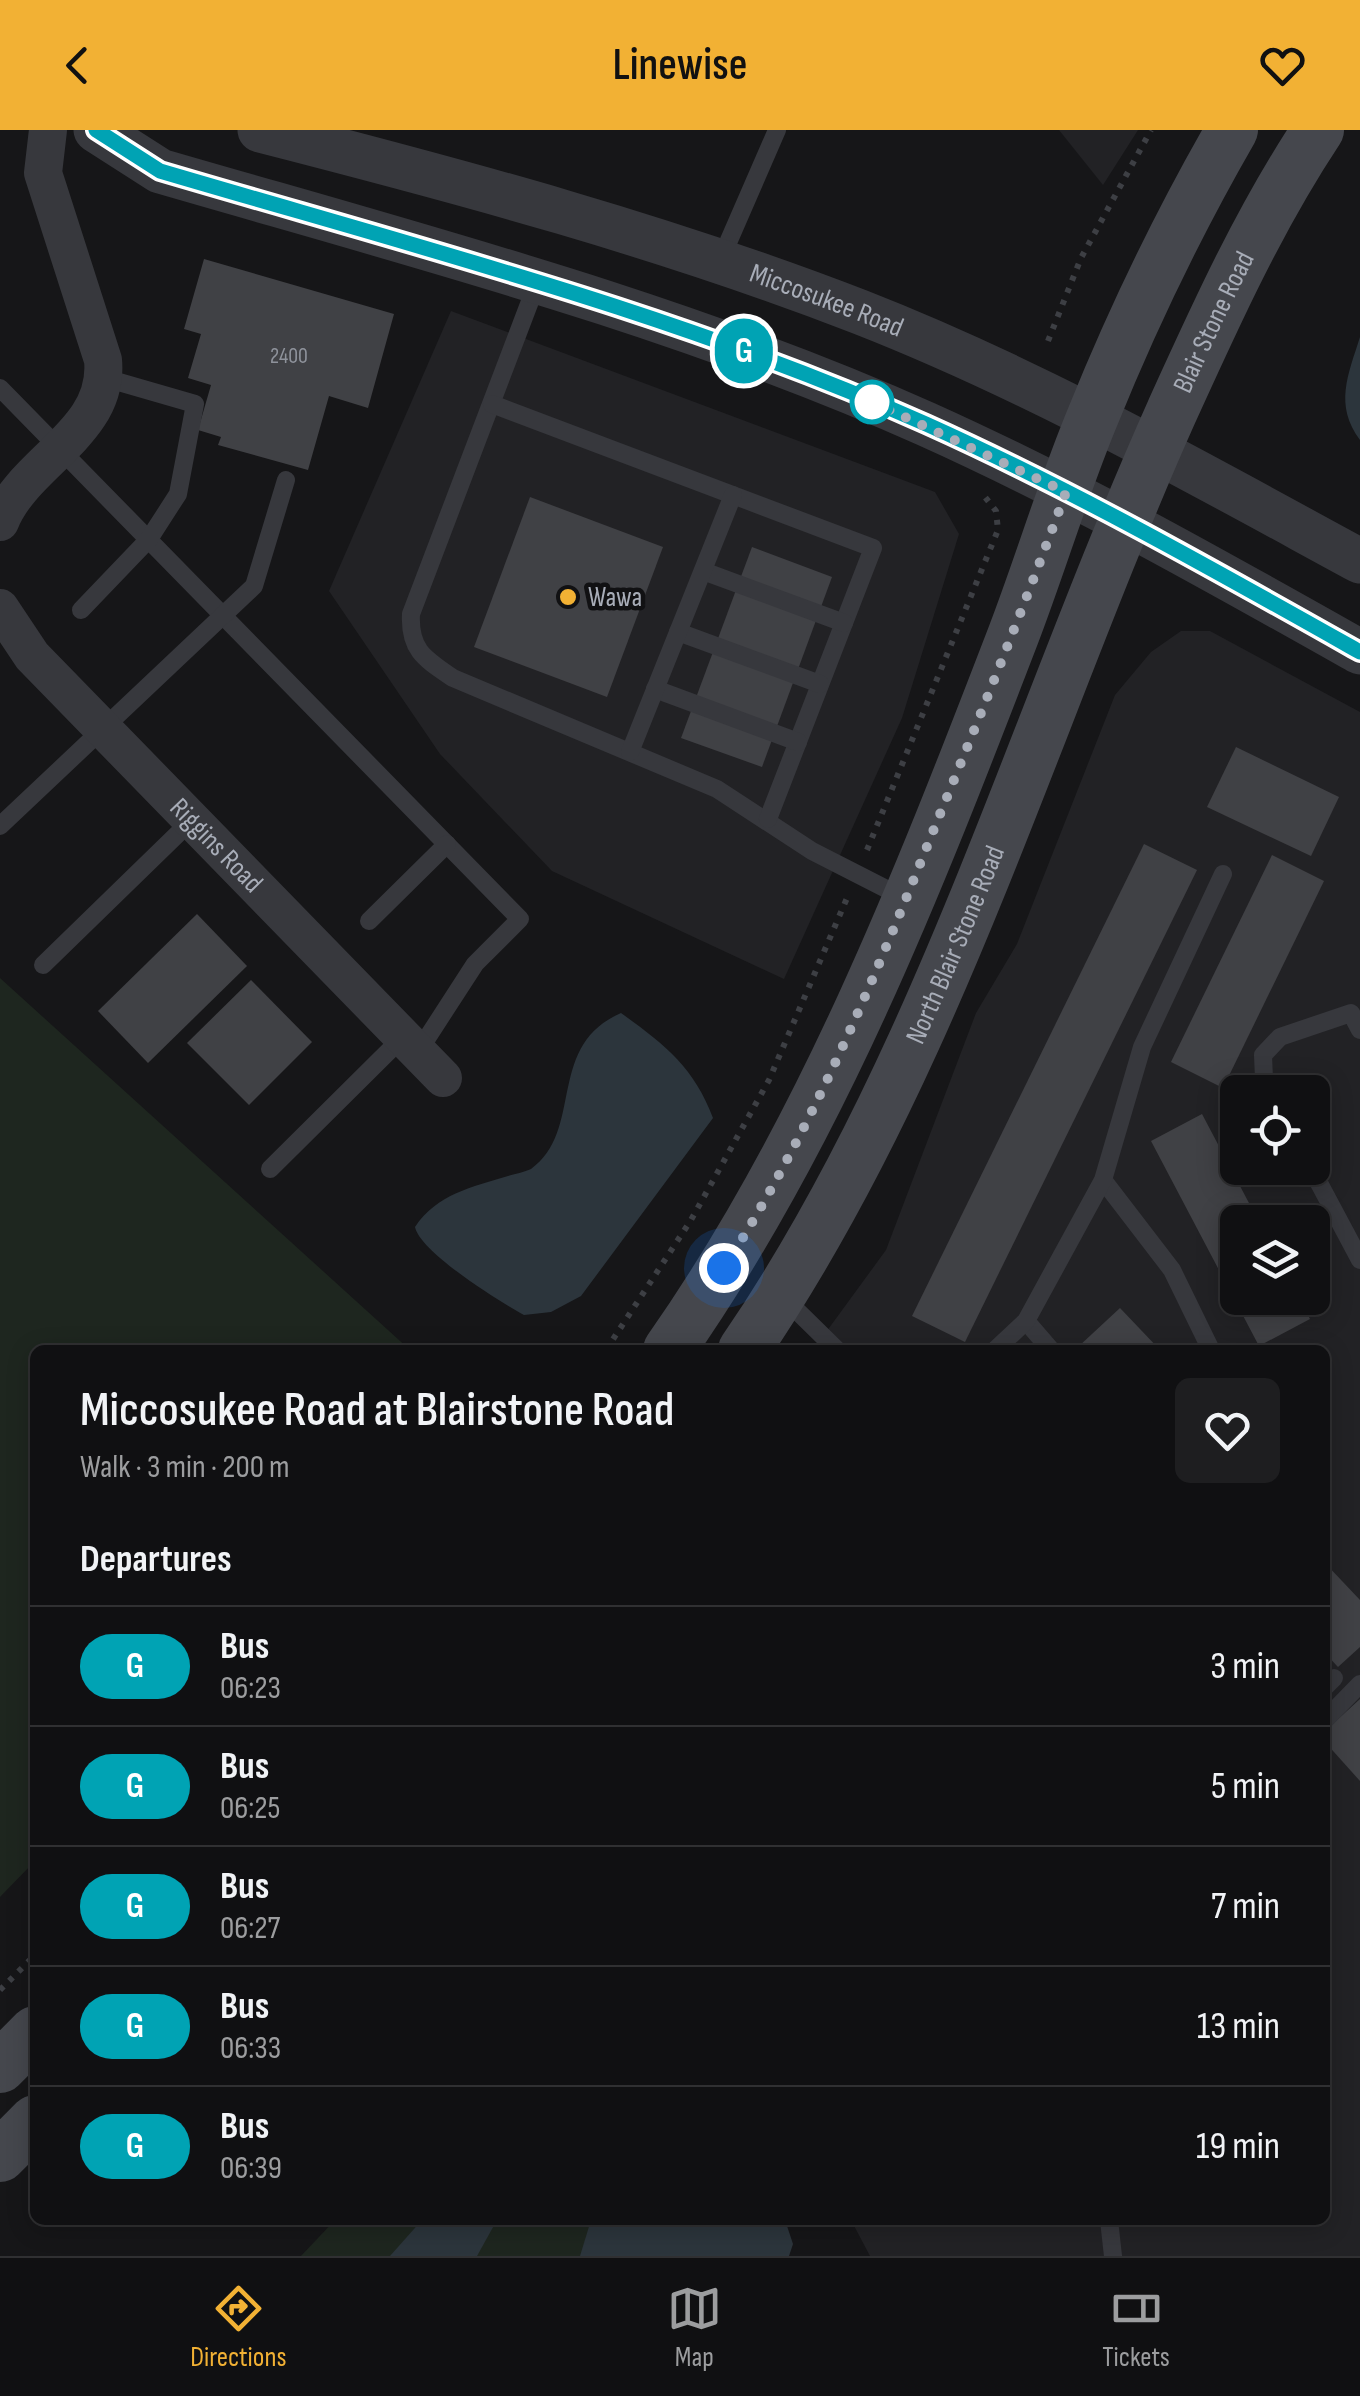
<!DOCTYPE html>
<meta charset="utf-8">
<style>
:root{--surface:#101012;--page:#1e1e20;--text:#f1f3f6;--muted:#9c9d9f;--line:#303032;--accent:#f2b134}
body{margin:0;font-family:"Sofia Sans Condensed",sans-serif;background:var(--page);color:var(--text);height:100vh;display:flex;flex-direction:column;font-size:38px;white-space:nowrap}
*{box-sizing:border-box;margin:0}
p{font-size:32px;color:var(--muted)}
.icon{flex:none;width:55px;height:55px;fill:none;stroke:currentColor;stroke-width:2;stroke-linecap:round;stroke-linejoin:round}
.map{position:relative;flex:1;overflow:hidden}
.details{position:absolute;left:30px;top:1215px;width:1300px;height:880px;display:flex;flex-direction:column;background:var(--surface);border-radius:15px;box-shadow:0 5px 25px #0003,0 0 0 2px var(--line)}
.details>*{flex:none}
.badge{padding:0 20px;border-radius:32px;font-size:35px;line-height:65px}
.controls{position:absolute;left:1220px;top:945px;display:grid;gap:20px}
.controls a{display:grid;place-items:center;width:110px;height:110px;border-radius:15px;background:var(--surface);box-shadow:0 5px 25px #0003,0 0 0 2px var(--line);font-size:50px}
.you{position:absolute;width:50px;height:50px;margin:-25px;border:8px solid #fff;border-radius:50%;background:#1a73e8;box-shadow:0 0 0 15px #1a73e833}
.map>.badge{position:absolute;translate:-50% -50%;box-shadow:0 0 0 5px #fff}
h2{padding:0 50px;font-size:38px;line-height:90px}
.round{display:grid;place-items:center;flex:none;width:105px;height:105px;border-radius:15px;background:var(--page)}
.headline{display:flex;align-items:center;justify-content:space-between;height:170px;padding:0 50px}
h1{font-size:48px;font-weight:600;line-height:75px}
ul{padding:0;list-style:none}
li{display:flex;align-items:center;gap:30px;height:120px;padding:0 50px;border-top:2px solid var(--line)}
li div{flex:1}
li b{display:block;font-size:38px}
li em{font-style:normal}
li .badge{min-width:110px;font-weight:700;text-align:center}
header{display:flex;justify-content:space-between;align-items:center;height:130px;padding:0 50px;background:var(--accent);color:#111;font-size:45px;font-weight:600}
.tabs{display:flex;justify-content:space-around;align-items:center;height:140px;border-top:2px solid var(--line);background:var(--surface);font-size:28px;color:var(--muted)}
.tabs a{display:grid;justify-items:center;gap:5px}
.tabs .current{color:var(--accent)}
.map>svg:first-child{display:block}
.built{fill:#222225;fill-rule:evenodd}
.green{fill:#1e261f}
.water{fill:#2c353c}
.building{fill:#404145}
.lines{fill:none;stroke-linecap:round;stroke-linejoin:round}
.path{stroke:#3d3f44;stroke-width:6;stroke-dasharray:5 8;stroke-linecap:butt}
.service{stroke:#37383d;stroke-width:18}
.minor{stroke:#37383d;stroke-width:38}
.tertiary{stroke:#37383d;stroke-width:45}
.secondary{stroke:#45474d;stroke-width:52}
.line-casing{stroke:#fff;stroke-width:22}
.line{stroke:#00a3b4;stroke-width:15}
.walk{stroke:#a8adb8;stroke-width:10;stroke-dasharray:0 18}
.stop-dot{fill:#fff;stroke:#00a3b4;stroke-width:5}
.poi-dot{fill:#f2b134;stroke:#111113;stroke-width:4}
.labels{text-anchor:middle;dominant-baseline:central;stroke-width:9;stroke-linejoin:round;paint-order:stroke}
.number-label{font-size:22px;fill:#8e929b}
.street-label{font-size:28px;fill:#a8adb8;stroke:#111113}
.poi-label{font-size:28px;fill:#a8adb8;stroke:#111113;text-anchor:start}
</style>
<header><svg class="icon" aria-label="back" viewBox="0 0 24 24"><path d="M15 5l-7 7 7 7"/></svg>Linewise<svg class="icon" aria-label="heart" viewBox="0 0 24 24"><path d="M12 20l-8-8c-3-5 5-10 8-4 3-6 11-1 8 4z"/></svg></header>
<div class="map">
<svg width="1360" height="2126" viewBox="0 0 1360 2126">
<rect width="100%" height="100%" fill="#161618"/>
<!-- built -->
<g class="built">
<path d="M1059,0H1138L1103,55Z"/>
<path d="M451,181L935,362L959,404L902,588L784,849L552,741L440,624L329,461Z"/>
<path d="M1181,501H1210L1360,582V2126H870L851,2090H1325V1220H813L886,1120L976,883L1017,814L1115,565L1151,522ZM1238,962H1312V1038H1238ZM1238,1092H1312V1168H1238Z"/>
</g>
<!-- green -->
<g class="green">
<path d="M0,848L410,1220H35V1731L0,1767Z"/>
<path d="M335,2090H714L746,2126H301Z"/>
</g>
<!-- water -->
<g class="water">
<path d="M1360,207V310C1334,275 1348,245 1360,207Z"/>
<path d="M621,883C664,914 694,937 713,988L581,1166L551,1182L524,1185C500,1172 420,1122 415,1097C437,1064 472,1057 508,1046C514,1044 525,1042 531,1039C585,1000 545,916 621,883Z"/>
<path d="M422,2090H497L477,2126H390Z"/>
<path d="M591,2090H785L793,2114L789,2126H580Z"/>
</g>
<!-- building -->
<g class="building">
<path d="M204,129L394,184L368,278L329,266L308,340L218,315L221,307L198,300L211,255L188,248L201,204L184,199Z"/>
<path d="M530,367L663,417L607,567L474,517Z"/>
<path d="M752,417L832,447L762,637L681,608Z"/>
<path d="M1236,617L1339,667L1311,726L1207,677Z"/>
<path d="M1144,714L1197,740L965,1212L912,1186Z"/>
<path d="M1272,725L1324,751L1223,958L1171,932Z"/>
<path d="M197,784L247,836L148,933L98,881Z"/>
<path d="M251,850L312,912L249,975L187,913Z"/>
<path d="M1202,984L1259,1092H1238V1168H1299L1310,1189L1259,1216L1151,1011Z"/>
<path d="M1120,1178L1160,1220H1081L1078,1217Z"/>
<path d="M1325,1433L1360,1470V1517L1338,1537L1325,1523Z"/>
<path d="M1360,1569V1651L1325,1612V1601Z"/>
</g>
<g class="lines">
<!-- path -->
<g class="path">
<path d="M1048,211L1081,128L1151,0"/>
<path d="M867,720L998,400L996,381L985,367"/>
<path d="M606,1220L691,1090L769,950L847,768"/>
<path d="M0,1860L35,1825"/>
</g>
<!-- service -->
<g class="service">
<path d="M720,131L777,0"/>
<path d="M537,153L411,484C409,520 425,529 453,548L717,659L812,721L906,769"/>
<path d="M0,258L520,789L475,834L418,922"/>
<path d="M492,274L873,418L768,689"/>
<path d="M703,441L844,493"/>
<path d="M81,480L149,409L178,364L195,274L105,248"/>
<path d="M678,502L820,554"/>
<path d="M655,559L798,612"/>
<path d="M630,622L733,365"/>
<path d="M0,696L254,456L286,350"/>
<path d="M369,791L447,714"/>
<path d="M43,835L192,690"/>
<path d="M1271,962L1264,949L1263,925L1280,907L1351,883L1360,900"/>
<path d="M1311,1038L1360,1130"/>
<path d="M270,1039L403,907"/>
<path d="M1103,1050L1172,1140L1211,1220"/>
<path d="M784,1168L837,1220"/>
<path d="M1026,1191L1051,1220"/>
<path d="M995,1220L1026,1191L1103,1050L1142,917L1223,744"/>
<path d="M1325,1557L1334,1548"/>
<path d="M1325,1590L1360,1554"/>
<path d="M1109,2090L1113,2126"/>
</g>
<!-- minor -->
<g class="minor">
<path d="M0,392C24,331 110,303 103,230L43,43L48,0"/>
<path id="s1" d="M0,478L32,526L443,948"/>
</g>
<!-- tertiary -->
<g class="tertiary">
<path d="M96,0L160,41C418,116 680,184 926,294C1075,361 1218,442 1360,522"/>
<path id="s2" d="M260,0C463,52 664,106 860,182C1034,250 1196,342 1360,431"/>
</g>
<!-- secondary -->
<g class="secondary">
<path d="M669,1220C821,1003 918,753 1013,506C1041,433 1063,358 1093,286C1133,187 1179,92 1232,0"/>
<path id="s3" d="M744,1220C939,934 1032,594 1172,281C1216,184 1259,89 1318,0"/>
<path d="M0,1937L35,1902"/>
<path d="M0,2026L35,1991"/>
</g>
</g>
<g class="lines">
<!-- line casing -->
<g class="line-casing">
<path id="line" d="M96,0L160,41C417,117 680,184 926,294C1075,361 1218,442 1360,522"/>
</g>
<!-- line -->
<use href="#line" class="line"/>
<!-- walk -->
<path class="walk" d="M724,1138C813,999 875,847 936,694C981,584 1025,474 1066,362L866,269L872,272"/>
</g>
<!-- markers -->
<circle class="stop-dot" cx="872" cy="272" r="20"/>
<circle class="poi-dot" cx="568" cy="467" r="10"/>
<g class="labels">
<!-- number labels -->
<g class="number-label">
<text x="289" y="226">2400</text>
</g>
<!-- street labels -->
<g class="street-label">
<text stroke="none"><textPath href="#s2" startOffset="592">Miccosukee Road</textPath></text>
<text stroke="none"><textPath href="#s3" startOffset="1132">Blair Stone Road</textPath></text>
<text stroke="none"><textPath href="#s1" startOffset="322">Riggins Road</textPath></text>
<text stroke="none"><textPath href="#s3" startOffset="458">North Blair Stone Road</textPath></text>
</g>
<!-- poi labels -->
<g class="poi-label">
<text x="588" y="467">Wawa</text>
</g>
</g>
</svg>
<div class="controls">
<a><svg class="icon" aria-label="locate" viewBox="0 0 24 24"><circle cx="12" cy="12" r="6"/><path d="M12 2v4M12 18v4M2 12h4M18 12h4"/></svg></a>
<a><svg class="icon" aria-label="layers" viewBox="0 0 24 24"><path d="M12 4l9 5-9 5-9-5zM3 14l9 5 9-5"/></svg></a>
</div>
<div class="you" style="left:724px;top:1138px"></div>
<b class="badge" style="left:744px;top:221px;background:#00a3b4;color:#fff">G</b>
<section class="details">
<div class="headline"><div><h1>Miccosukee Road at Blairstone Road</h1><p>Walk · 3 min · 200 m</p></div><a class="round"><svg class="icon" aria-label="heart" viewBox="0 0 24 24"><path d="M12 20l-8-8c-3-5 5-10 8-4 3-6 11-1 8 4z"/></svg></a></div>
<h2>Departures</h2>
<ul>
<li><span class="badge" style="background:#00a3b4;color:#fff">G</span><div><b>Bus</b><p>06:23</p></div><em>3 min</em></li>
<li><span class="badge" style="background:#00a3b4;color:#fff">G</span><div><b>Bus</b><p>06:25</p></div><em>5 min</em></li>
<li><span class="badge" style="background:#00a3b4;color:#fff">G</span><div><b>Bus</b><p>06:27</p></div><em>7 min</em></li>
<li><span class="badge" style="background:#00a3b4;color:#fff">G</span><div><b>Bus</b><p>06:33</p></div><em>13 min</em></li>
<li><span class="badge" style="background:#00a3b4;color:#fff">G</span><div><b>Bus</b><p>06:39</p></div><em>19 min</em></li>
</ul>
</section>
</div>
<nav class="tabs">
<a class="current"><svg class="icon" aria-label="directions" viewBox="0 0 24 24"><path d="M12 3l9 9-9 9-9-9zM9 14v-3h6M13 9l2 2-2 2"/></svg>Directions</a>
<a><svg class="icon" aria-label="map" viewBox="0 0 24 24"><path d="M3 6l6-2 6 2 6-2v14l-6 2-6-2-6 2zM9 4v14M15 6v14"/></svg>Map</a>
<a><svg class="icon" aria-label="tickets" viewBox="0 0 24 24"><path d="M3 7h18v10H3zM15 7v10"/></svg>Tickets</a>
</nav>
